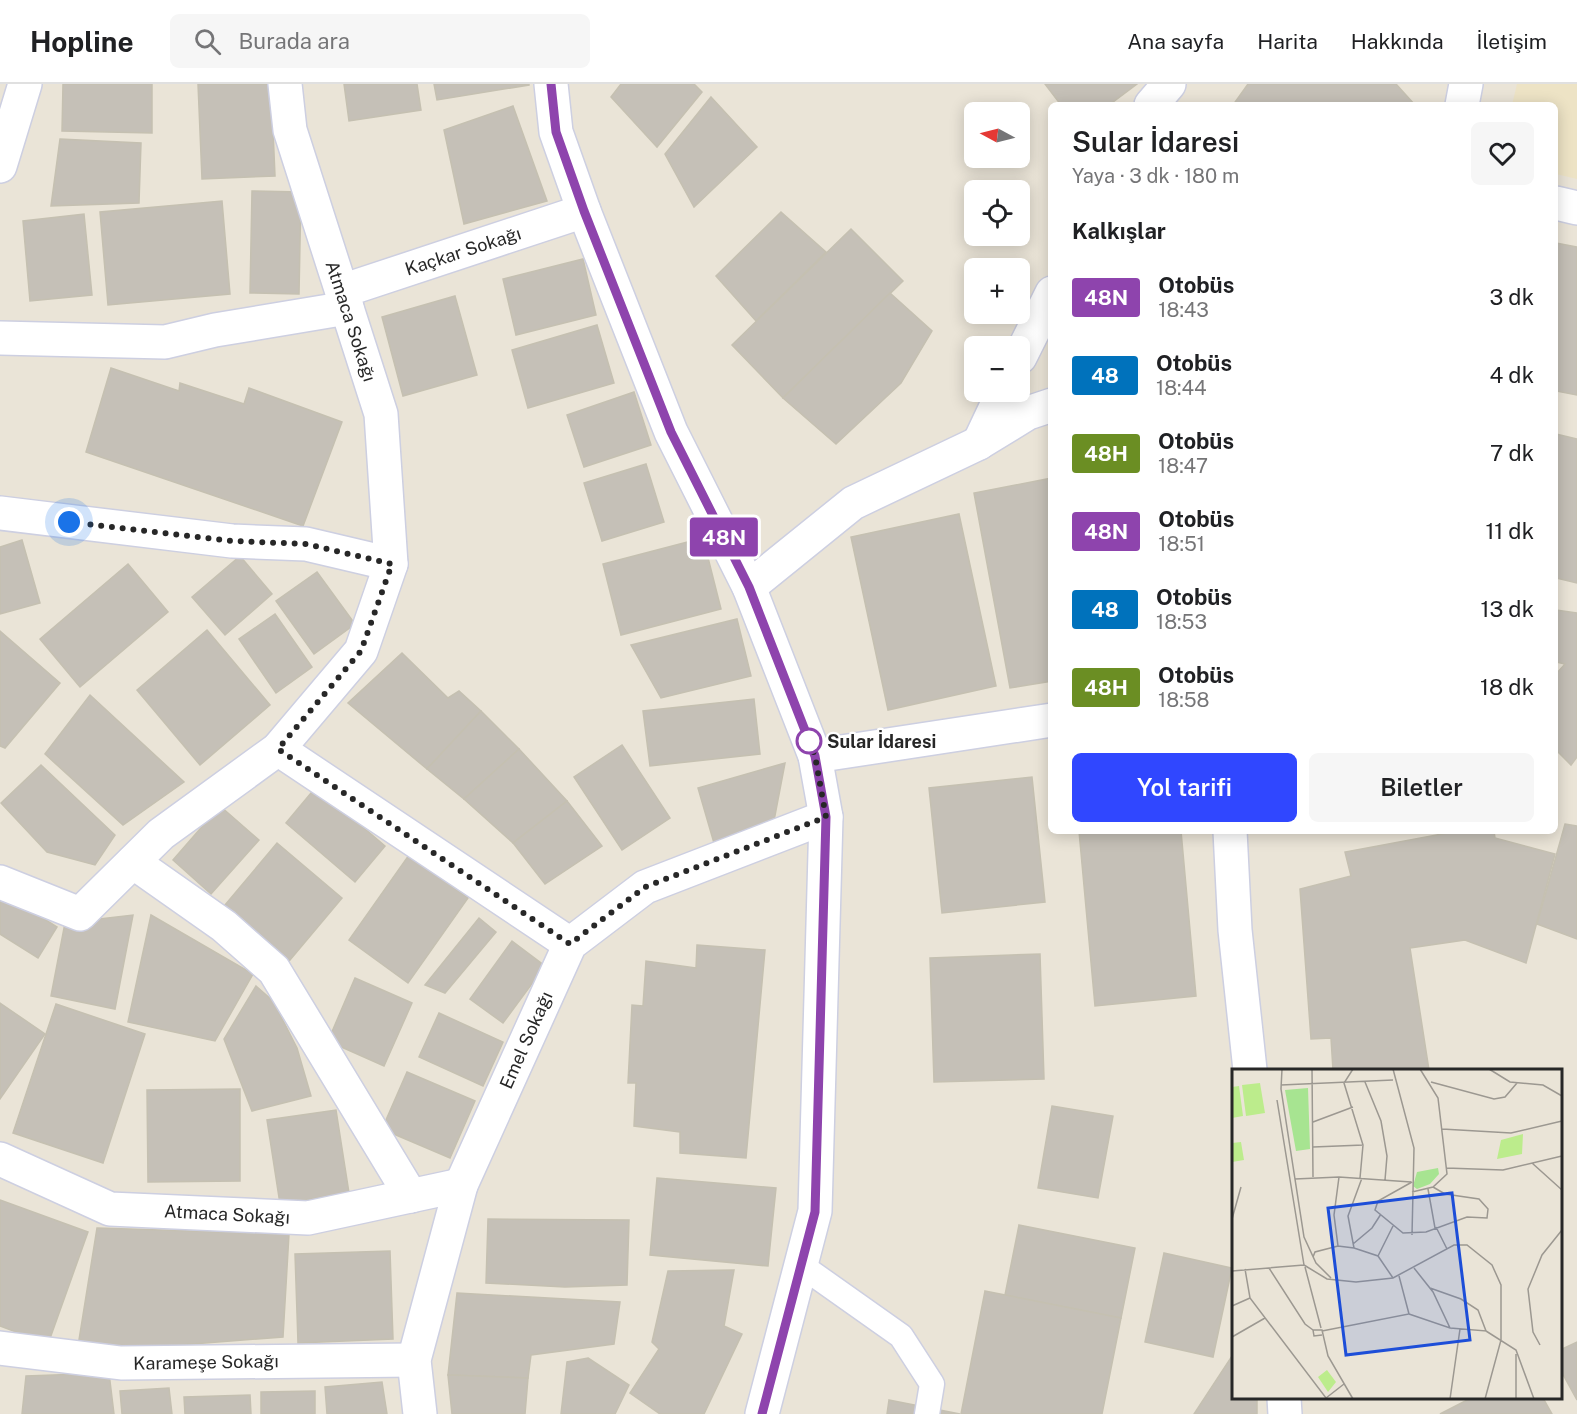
<!DOCTYPE html>
<html lang="tr">
<meta charset="utf-8">
<style>
:root{--surface:#fff;--page:#f6f6f6;--text:#202124;--muted:#757577;--line:#e0e0e0;--accent:#3047ff}
body{margin:0;font-family:"Public Sans",sans-serif;background:var(--page);color:var(--text);height:100vh;display:flex;flex-direction:column;font-size:22px;white-space:nowrap}
*{box-sizing:border-box;margin:0}
p{font-size:20px;color:var(--muted)}
.icon{flex:none;width:33px;height:33px;fill:none;stroke:currentColor;stroke-width:2;stroke-linecap:round;stroke-linejoin:round}
.map{position:relative;flex:1;overflow:hidden}
.panel{position:absolute;left:1048px;top:18px;width:510px;height:732px;display:flex;flex-direction:column;background:var(--surface);border-radius:9px;box-shadow:0 3px 15px #0003}
.panel>*{flex:none}
.badge{padding:0 12px;border-radius:4px;font-size:21px;line-height:39px}
.needle{width:39px;rotate:277deg}
.tools{position:absolute;left:964px;top:18px;display:grid;gap:12px}
.tools a{display:grid;place-items:center;width:66px;height:66px;border-radius:9px;background:var(--surface);box-shadow:0 3px 15px #0003;font-size:30px}
.you{position:absolute;width:30px;height:30px;margin:-15px;border:4px solid #fff;border-radius:50%;background:#1a73e8;box-shadow:0 0 0 9px #1a73e833}
.map>.badge{position:absolute;translate:-50% -50%;box-shadow:0 0 0 3px #fff}
h2{padding:0 24px;font-size:22px;line-height:54px}
.round{display:grid;place-items:center;flex:none;width:63px;height:63px;border-radius:9px;background:var(--page)}
.headline{display:flex;align-items:center;justify-content:space-between;height:102px;padding:0 24px}
h1{font-size:28px;font-weight:600;line-height:45px}
.button{display:flex;gap:12px;margin-top:auto;padding:12px 24px}
.button a{flex:1;height:69px;border-radius:9px;background:var(--accent);color:#fff;font-size:24px;font-weight:600;line-height:69px;text-align:center}
.button a+a{background:var(--page);color:var(--text)}
ul{padding:0;list-style:none}
li{display:flex;align-items:center;gap:18px;height:78px;padding:0 24px}
li div{flex:1}
li b{display:block;font-size:22px}
li em{font-style:normal}
li .badge{min-width:66px;font-weight:700;text-align:center}
header{display:flex;align-items:center;gap:36px;box-sizing:border-box;height:84px;padding:0 30px;background:var(--surface);border-bottom:2px solid var(--line)}
header strong{font-size:28px}
nav{display:flex;gap:33px;margin-inline-start:auto;font-size:21px}
.search{width:420px;height:54px;background:var(--page);display:flex;align-items:center;gap:15px;box-sizing:border-box;padding:0 21px;border-radius:9px;color:var(--muted);font-size:22px}
.map>svg:first-child{display:block}
.education{fill:#ede3c5}
.building{fill:#c5c0b7;stroke:#c5c0b1;stroke-width:1.5}
.lines{fill:none;stroke-linecap:round;stroke-linejoin:round}
.service-casing{stroke:#cdcfe1;stroke-width:27}
.minor-casing{stroke:#cdcfe1;stroke-width:36}
.secondary-casing{stroke:#cdcfe1;stroke-width:36}
.service{stroke:#fff;stroke-width:24}
.minor{stroke:#fff;stroke-width:33}
.secondary{stroke:#fff;stroke-width:33}
.line-casing{stroke:#fff;stroke-width:14}
.line{stroke:#8e44ad;stroke-width:9}
.walk{stroke:#272727;stroke-width:6;stroke-dasharray:0 10.8}
.stop-dot{fill:#fff;stroke:#8e44ad;stroke-width:3}
.labels{text-anchor:middle;dominant-baseline:central;stroke-width:4.5;stroke-linejoin:round;paint-order:stroke}
.street-label{font-size:18px;fill:#272727;stroke:#fff}
.stop-label{font-size:18px;font-weight:bold;fill:#272727;stroke:#fff;text-anchor:start}
.inset-road{fill:none;stroke:#9c9891;stroke-width:1.5}
.view{fill:#1d4ed8;fill-opacity:0.15;stroke:#1d4ed8;stroke-width:3}
.inset-edge{fill:none;stroke:#272727;stroke-width:3}
</style>
<header>
<strong>Hopline</strong>
<div class="search"><svg class="icon" aria-label="search" viewBox="0 0 24 24"><circle cx="10" cy="10" r="6"/><path d="M15 15l6 6"/></svg>Burada ara</div>
<nav><a>Ana sayfa</a><a>Harita</a><a>Hakkında</a><a>İletişim</a></nav>
</header>
<div class="map">
<svg width="1577" height="1330" viewBox="0 0 1577 1330">
<rect width="100%" height="100%" fill="#eae4d7"/>
<!-- education -->
<path class="education" d="M1517,0H1577V95L1556,90V21H1512Z"/>
<!-- building -->
<g class="building">
<path d="M63,0H152V49L62,47Z"/>
<path d="M198,0H271L275,92L202,95Z"/>
<path d="M344,0H417L421,26L349,37Z"/>
<path d="M434,0H529V1L437,16Z"/>
<path d="M621,0H694L702,8L657,63L611,13Z"/>
<path d="M1045,0H1137L1109,21H1061Z"/>
<path d="M1248,0H1396L1415,21H1233Z"/>
<path d="M711,13L757,63L694,123L665,70Z"/>
<path d="M513,22L547,117L464,140L444,46Z"/>
<path d="M60,55L141,59L139,119L51,122Z"/>
<path d="M252,107L301,108L299,210L250,209Z"/>
<path d="M222,117L230,210L108,221L100,128Z"/>
<path d="M781,128L826,168L756,237L716,192Z"/>
<path d="M84,130L92,211L30,217L23,137Z"/>
<path d="M851,145L903,197L783,314L732,261Z"/>
<path d="M1556,159L1577,163V311L1556,307Z"/>
<path d="M583,175L596,231L516,251L503,195Z"/>
<path d="M890,209L932,247L901,299L836,360L783,314Z"/>
<path d="M455,212L477,291L403,312L382,233Z"/>
<path d="M597,241L614,299L528,324L512,266Z"/>
<path d="M111,284L179,307L180,299L244,320L249,304L342,338L303,442L86,368Z"/>
<path d="M634,308L651,361L584,383L567,331Z"/>
<path d="M1556,350L1577,355V499L1556,494Z"/>
<path d="M646,380L664,438L602,457L584,399Z"/>
<path d="M1052,394V597L1010,604L974,409Z"/>
<path d="M959,430L996,602L888,626L851,453Z"/>
<path d="M703,454L721,525L621,551L603,480Z"/>
<path d="M22,456L40,519L0,530V463Z"/>
<path d="M240,472L272,510L225,551L192,513Z"/>
<path d="M128,480L168,528L80,603L40,555Z"/>
<path d="M317,488L355,540L314,570L276,517Z"/>
<path d="M1556,526L1577,529V673L1571,681L1556,666V590L1565,580L1556,578Z"/>
<path d="M275,530L312,583L276,609L239,555Z"/>
<path d="M737,535L751,592L661,614L631,561Z"/>
<path d="M207,546L270,621L200,681L137,606Z"/>
<path d="M0,547L60,599L5,664L0,662Z"/>
<path d="M402,569L448,614L459,607L481,627L427,685L348,619Z"/>
<path d="M90,611L184,698L123,741L45,670Z"/>
<path d="M754,615L760,670L650,682L643,627Z"/>
<path d="M481,627L519,665L464,715L427,685Z"/>
<path d="M622,661L670,734L622,766L574,693Z"/>
<path d="M519,665L567,717L513,759L464,715Z"/>
<path d="M785,679L773,742L714,759L698,704Z"/>
<path d="M41,681L115,751L95,781L47,768L1,719Z"/>
<path d="M1032,693L1045,818L942,829L929,704Z"/>
<path d="M316,703L385,762L355,798L286,739Z"/>
<path d="M567,717L602,762L545,800L513,759Z"/>
<path d="M220,722L259,756L211,810L173,776Z"/>
<path d="M1565,740L1577,742V855L1537,840Z"/>
<path d="M1079,747H1181L1196,912L1095,922Z"/>
<path d="M1458,747H1494L1495,754L1555,770L1526,879L1465,856L1410,864L1429,986H1333L1331,954L1311,955L1300,805L1351,792L1345,768Z"/>
<path d="M277,759L342,814L285,882L220,827Z"/>
<path d="M409,771L468,814L408,899L349,856Z"/>
<path d="M0,807L57,843L38,874L0,850Z"/>
<path d="M133,831L115,925L51,912L65,839Z"/>
<path d="M151,831L253,890L215,957L128,938Z"/>
<path d="M479,834L496,848L445,909L425,901Z"/>
<path d="M512,857L545,882L503,939L470,915Z"/>
<path d="M697,861L765,866L746,1074L680,1069V1048L634,1042L636,999H628L632,921L643,922L646,877L696,884Z"/>
<path d="M1040,870L1044,995L934,998L930,874Z"/>
<path d="M355,894L412,919L384,982L328,957Z"/>
<path d="M256,902L273,917L297,964L311,1012L252,1027L224,955Z"/>
<path d="M0,919L45,950L0,1015Z"/>
<path d="M56,920L145,950L103,1079L13,1049Z"/>
<path d="M439,929L503,958L483,1002L419,973Z"/>
<path d="M407,988L475,1017L450,1074L382,1045Z"/>
<path d="M240,1005V1097L148,1098L147,1006Z"/>
<path d="M1052,1022L1113,1032L1098,1114L1038,1104Z"/>
<path d="M336,1026L349,1109L280,1120L267,1036Z"/>
<path d="M657,1094L776,1104L768,1182L650,1171Z"/>
<path d="M0,1116L88,1148L48,1260L0,1242Z"/>
<path d="M488,1135L629,1136L627,1201L565,1203L486,1199Z"/>
<path d="M1019,1141L1135,1164L1121,1234L1005,1211Z"/>
<path d="M97,1144L289,1150L283,1253L129,1265L79,1256Z"/>
<path d="M390,1167L393,1255L298,1259L295,1170Z"/>
<path d="M1164,1169L1232,1184L1213,1273L1145,1258Z"/>
<path d="M734,1186L724,1242L742,1250L704,1330H660L630,1309L659,1265L652,1258L668,1187Z"/>
<path d="M985,1207L1121,1234L1102,1330H961Z"/>
<path d="M457,1209L620,1218L614,1260L531,1271L528,1294L448,1291Z"/>
<path d="M1577,1258V1316L1560,1285V1266Z"/>
<path d="M1234,1269V1314H1257V1330H1194Z"/>
<path d="M588,1274L629,1301L615,1330H561L567,1278Z"/>
<path d="M109,1289L114,1330H22L26,1292Z"/>
<path d="M448,1291L528,1294L525,1330H452Z"/>
<path d="M382,1298L387,1330H327L325,1303Z"/>
<path d="M169,1304L172,1330H122L120,1307Z"/>
<path d="M315,1307V1330H261V1308Z"/>
<path d="M250,1311L251,1330H185L184,1313Z"/>
<path d="M1471,1314H1543L1552,1330H1440Z"/>
<path d="M889,1316L960,1330H887Z"/>
</g>
<g class="lines">
<!-- service casing -->
<g class="service-casing">
<path id="service" d="M802,1182L901,1252L932,1300L927,1330"/>
</g>
<!-- minor casing -->
<g class="minor-casing">
<g id="minor">
<path d="M1151,21L1169,0"/>
<path d="M1462,21L1466,0"/>
<path d="M0,82L25,0"/>
<path d="M1556,119L1577,124"/>
<path d="M342,207L584,127"/>
<path d="M0,254L165,258L215,246L347,224"/>
<path d="M1020,273L1052,209"/>
<path d="M979,359L1003,308"/>
<path d="M0,429L232,457L306,460L391,480"/>
<path d="M749,503L853,419L979,359L1028,329L1052,321"/>
<path d="M278,665L570,860"/>
<path d="M815,672L1052,636"/>
<path d="M1230,747L1235,846L1250,986"/>
<path d="M133,778L224,842L274,886L411,1112"/>
<path d="M0,798L80,830L161,750L278,665L361,567L391,480L381,330L290,46L285,0"/>
<path d="M0,1075L110,1125L308,1134L461,1101"/>
<path d="M0,1264L121,1279L414,1276"/>
<path d="M1284,1314L1285,1330"/>
<path d="M420,1330L414,1276L461,1101L570,860L645,803L826,733"/>
</g>
</g>
<!-- secondary casing -->
<g class="secondary-casing">
<path id="secondary" d="M551,0L556,48L584,127L671,348L749,503L815,672L826,733L815,1127L762,1330"/>
</g>
<!-- service -->
<use href="#service" class="service"/>
<!-- minor -->
<use href="#minor" class="minor"/>
<!-- secondary -->
<use href="#secondary" class="secondary"/>
</g>
<g class="lines">
<!-- line casing -->
<g class="line-casing">
<path id="line" d="M551,0L556,48L584,127L671,348L749,503L815,672L826,733L815,1128L762,1330"/>
</g>
<!-- line -->
<use href="#line" class="line"/>
<!-- walk -->
<path class="walk" d="M69,438L232,457L306,460L392,480L361,567L278,665L570,860L645,803L826,733L815,672L807,651L809,657"/>
</g>
<!-- markers -->
<circle class="stop-dot" cx="809" cy="657" r="12"/>
<g class="labels">
<!-- street labels -->
<g class="street-label">
<text transform="translate(463 167) rotate(-18)">Kaçkar Sokağı</text>
<text transform="translate(351 237) rotate(72)">Atmaca Sokağı</text>
<text transform="translate(526 956) rotate(-66)">Emel Sokağı</text>
<text transform="translate(227 1130) rotate(3)">Atmaca Sokağı</text>
<text transform="translate(206 1278) rotate(-1)">Karameşe Sokağı</text>
</g>
<!-- stop labels -->
<g class="stop-label">
<text x="827" y="657">Sular İdaresi</text>
</g>
</g>
<!-- overview -->
<g transform="translate(1232 985)">
<rect width="330" height="330" fill="#eae4d7"/>
<path d="M76,19L78,80L64,82L53,21ZM206,99L207,105L198,115L185,120L181,117L185,103Z" fill="#a7e491"/>
<path d="M28,14L33,44L14,47L10,16ZM7,17L11,47L0,49V18ZM291,65L290,85L265,90L269,71ZM9,73L12,91L0,93V74ZM95,301L104,313L96,323L86,308Z" fill="#bcec8c"/>
<path class="inset-road" d="M50,0L49,20L72,168L84,194L99,209M80,0L81,108M161,0L182,79L180,166M257,0L278,13L311,16L330,27M133,13L149,52L155,87L153,111M199,13L262,30L273,28L285,14M49,16L161,11M45,31L72,196M81,53L121,38M210,60L279,64L330,52M81,78L131,76L112,14L121,0M300,94L330,121M214,99L271,101L330,87M128,109L131,76M63,110L107,108L179,113M180,113L146,132L143,141L171,164L194,163L235,148L255,149L256,140L247,130L213,125L201,118M196,120L203,159M180,123L201,118L215,105L206,29L188,0M0,150L9,118M204,158L215,180M121,175L140,159L149,145M106,177L102,146L107,108M122,179L116,147L130,109M146,187L161,157M81,188L83,183L106,177L122,179L146,187L161,209M72,196L95,210L124,213L161,209L222,176H235L260,196L269,216V271L253,330M73,198L89,259M37,199L73,255L81,261M13,200L18,229L94,329L112,315M0,202L72,196M198,219L229,230L246,241L254,262L218,259M0,237L18,229M177,245L218,259L201,223L182,199M90,262L177,245L167,207M254,262L284,281L302,330M90,266L82,267L81,261H90L96,287L121,330M0,268L33,249M308,276L301,263L296,220L310,186L330,161M218,330L228,260M284,330V285"/>
<path class="view" d="M220,124L238,271L114,286L96,139Z"/>
<rect width="330" height="330" class="inset-edge"/>
</g>
</svg>
<div class="tools">
<a><svg class="needle" viewBox="-14 -14 28 28"><path d="M0-13l5 13h-10z" fill="#e53935"/><path d="M0 13l5-13h-10z" fill="#757577"/></svg></a>
<a><svg class="icon" aria-label="locate" viewBox="0 0 24 24"><circle cx="12" cy="12" r="6"/><path d="M12 2v4M12 18v4M2 12h4M18 12h4"/></svg></a>
<a>+</a>
<a>−</a>
</div>
<div class="you" style="left:69px;top:438px"></div>
<b class="badge" style="left:724px;top:453px;background:#8e44ad;color:#fff">48N</b>
<section class="panel">
<div class="headline"><div><h1>Sular İdaresi</h1><p>Yaya · 3 dk · 180 m</p></div><a class="round"><svg class="icon" aria-label="heart" viewBox="0 0 24 24"><path d="M12 20l-8-8c-3-5 5-10 8-4 3-6 11-1 8 4z"/></svg></a></div>
<h2>Kalkışlar</h2>
<ul>
<li><span class="badge" style="background:#8e44ad;color:#fff">48N</span><div><b>Otobüs</b><p>18:43</p></div><em>3 dk</em></li>
<li><span class="badge" style="background:#0072bc;color:#fff">48</span><div><b>Otobüs</b><p>18:44</p></div><em>4 dk</em></li>
<li><span class="badge" style="background:#6b8e23;color:#fff">48H</span><div><b>Otobüs</b><p>18:47</p></div><em>7 dk</em></li>
<li><span class="badge" style="background:#8e44ad;color:#fff">48N</span><div><b>Otobüs</b><p>18:51</p></div><em>11 dk</em></li>
<li><span class="badge" style="background:#0072bc;color:#fff">48</span><div><b>Otobüs</b><p>18:53</p></div><em>13 dk</em></li>
<li><span class="badge" style="background:#6b8e23;color:#fff">48H</span><div><b>Otobüs</b><p>18:58</p></div><em>18 dk</em></li>
</ul>
<div class="button"><a>Yol tarifi</a><a>Biletler</a></div>
</section>
</div>
